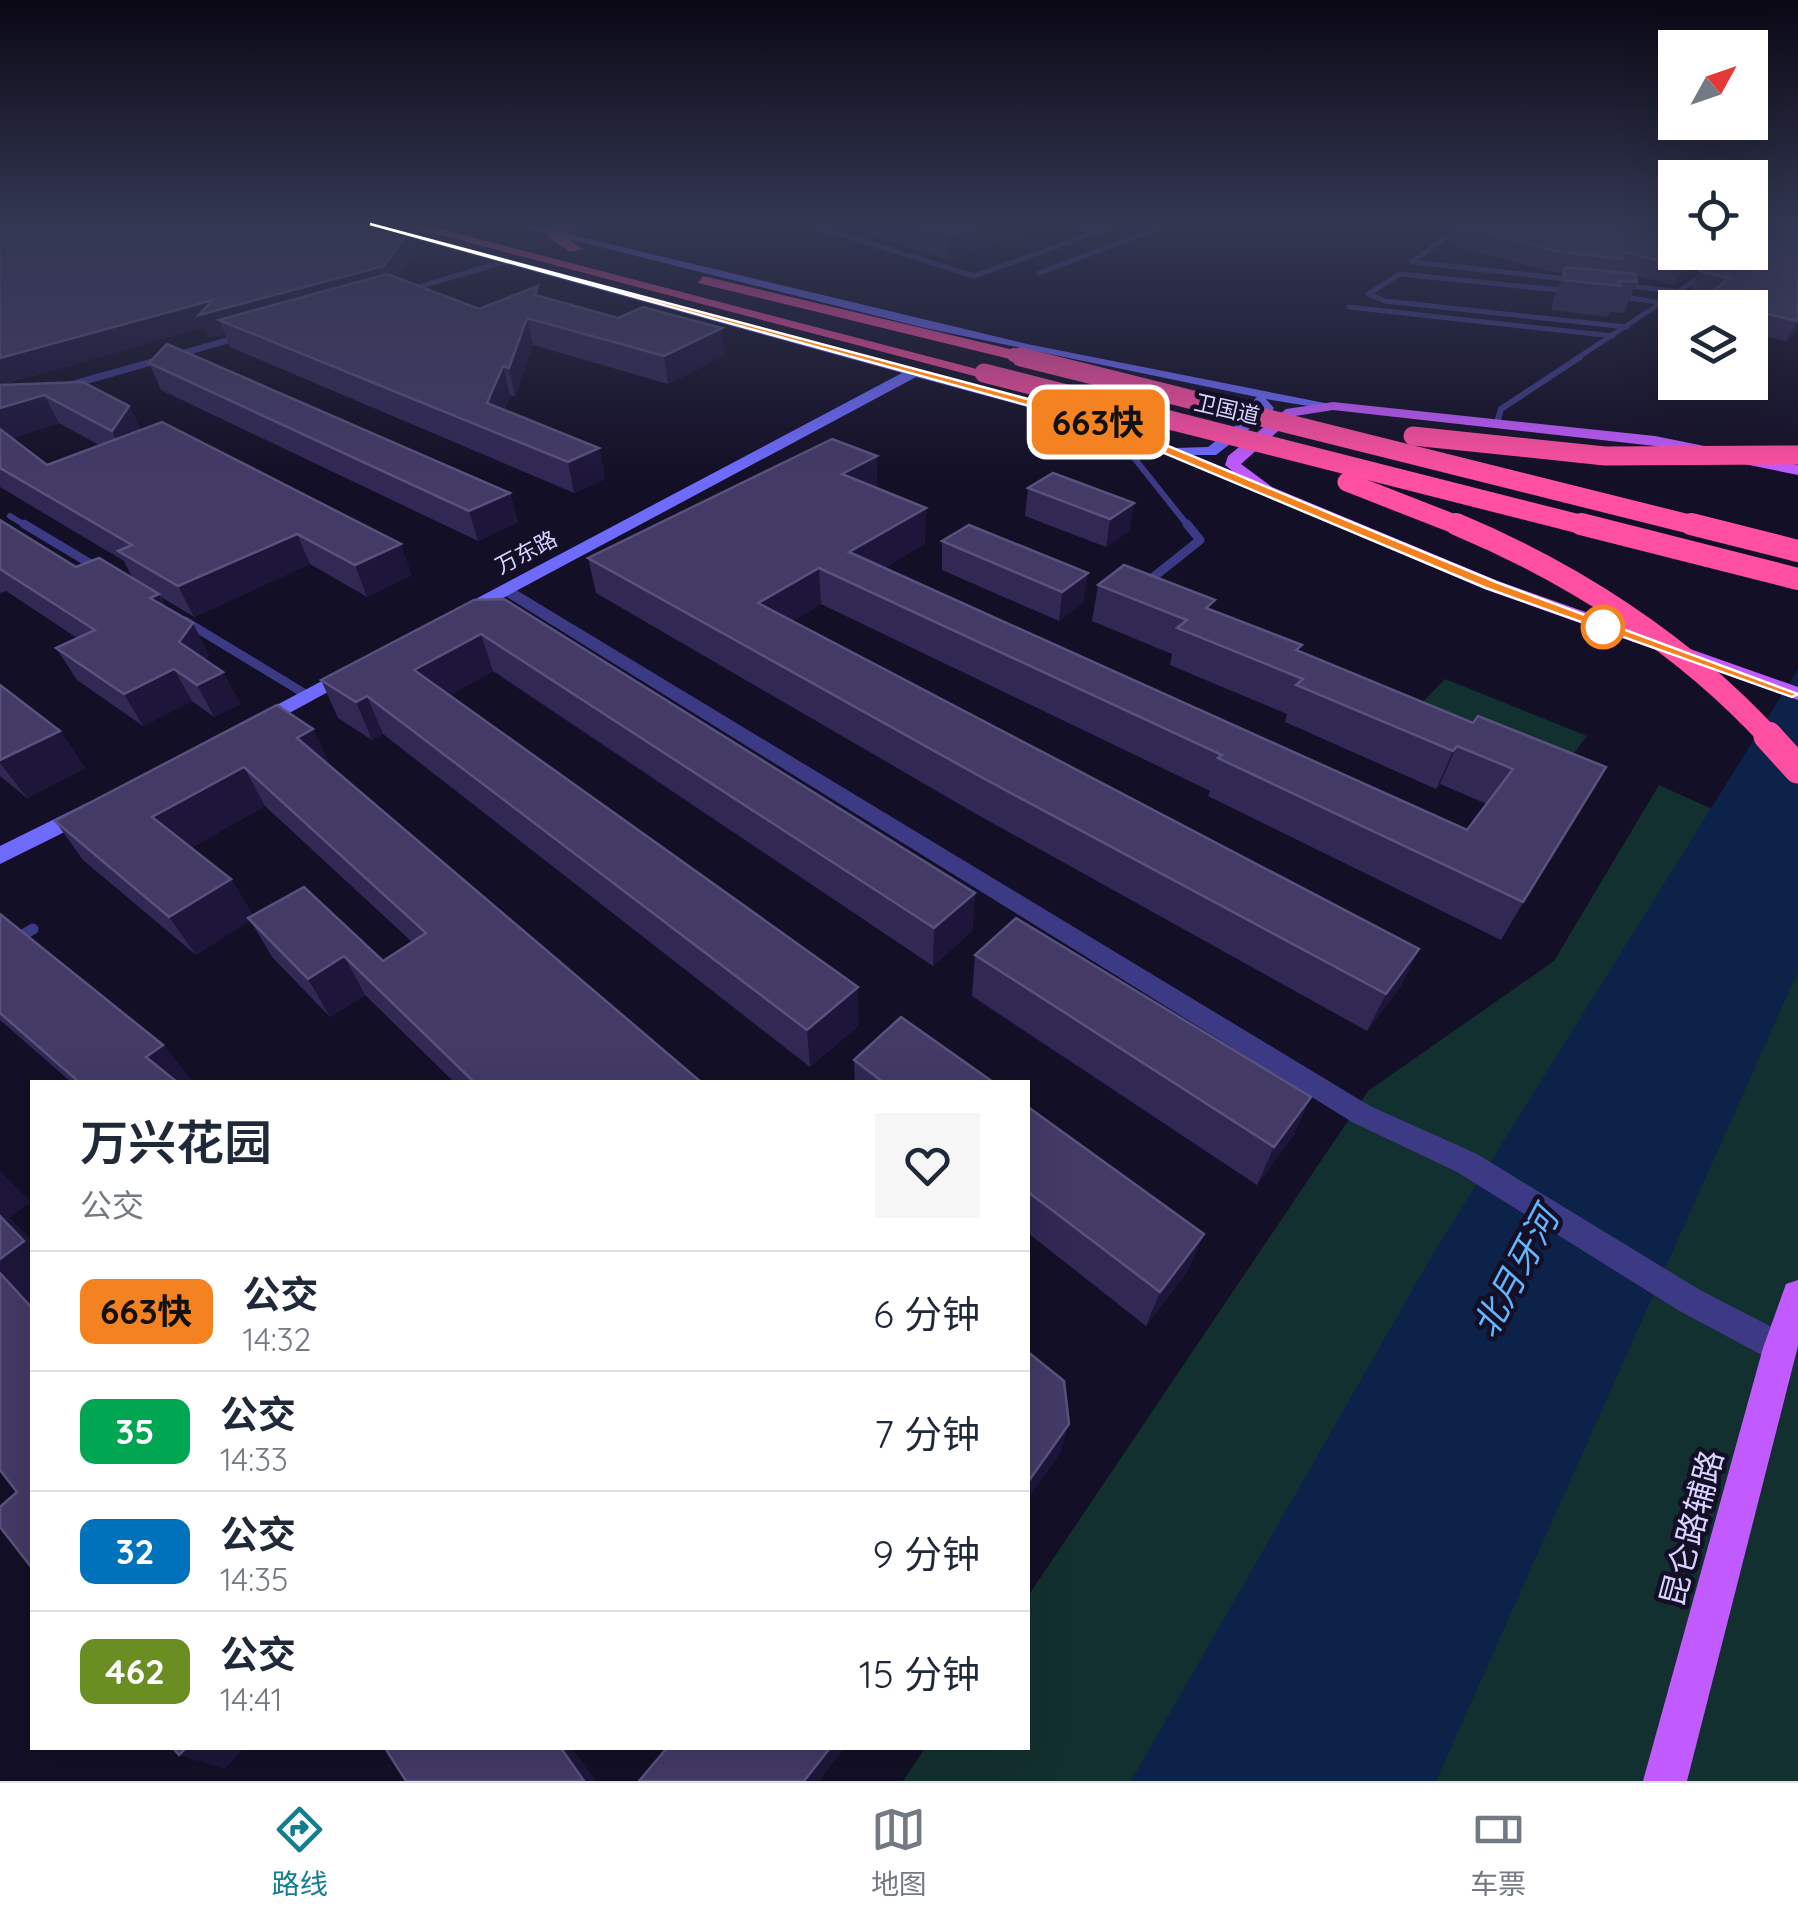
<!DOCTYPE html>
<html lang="zh">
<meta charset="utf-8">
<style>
:root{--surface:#fff;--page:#f6f6f7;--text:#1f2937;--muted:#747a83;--line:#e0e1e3;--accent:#117e91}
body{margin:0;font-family:Quicksand,"Noto Sans SC",sans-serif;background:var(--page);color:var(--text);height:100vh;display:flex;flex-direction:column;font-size:38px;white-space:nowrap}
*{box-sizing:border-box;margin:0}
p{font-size:32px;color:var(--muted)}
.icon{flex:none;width:55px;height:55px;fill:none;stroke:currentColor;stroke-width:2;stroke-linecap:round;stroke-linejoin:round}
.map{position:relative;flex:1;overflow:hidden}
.side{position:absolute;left:30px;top:1080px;width:1000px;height:670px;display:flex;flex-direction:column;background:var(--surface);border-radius:0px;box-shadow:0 10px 40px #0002}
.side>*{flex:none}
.badge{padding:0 20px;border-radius:15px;font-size:35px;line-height:65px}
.needle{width:65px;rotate:50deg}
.tools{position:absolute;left:1658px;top:30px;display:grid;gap:20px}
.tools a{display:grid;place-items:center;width:110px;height:110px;border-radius:0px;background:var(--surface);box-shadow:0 10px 40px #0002;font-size:50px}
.map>.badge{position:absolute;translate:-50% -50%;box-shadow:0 0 0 5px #fff}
.round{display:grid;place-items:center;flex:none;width:105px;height:105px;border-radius:0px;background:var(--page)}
.summary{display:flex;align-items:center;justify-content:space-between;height:170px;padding:0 50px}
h1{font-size:48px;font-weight:600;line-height:75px}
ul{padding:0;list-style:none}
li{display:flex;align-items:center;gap:30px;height:120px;padding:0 50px;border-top:2px solid var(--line)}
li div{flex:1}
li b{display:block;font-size:38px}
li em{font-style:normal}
li .badge{min-width:110px;font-weight:700;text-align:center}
.menu{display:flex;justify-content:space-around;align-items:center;height:140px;border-top:2px solid var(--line);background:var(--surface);font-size:28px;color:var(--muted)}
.menu a{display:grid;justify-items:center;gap:5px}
.menu .active{color:var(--accent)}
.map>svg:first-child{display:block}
.green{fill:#12302f}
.water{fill:#0c2248}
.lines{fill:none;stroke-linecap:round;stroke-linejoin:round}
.lane-far3{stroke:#3d3a85;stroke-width:5}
.lane-far2{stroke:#3d3a85;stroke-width:6}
.lane-far1{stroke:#3d3a85;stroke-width:9}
.lane{stroke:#3d3a85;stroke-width:11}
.street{fill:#3d3a85;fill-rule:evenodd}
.secondary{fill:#6f6bff;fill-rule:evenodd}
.primary{fill:#c25bff;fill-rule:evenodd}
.highway{fill:#ff4fa3;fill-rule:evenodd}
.highway-bridge-far3{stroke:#ff4fa3;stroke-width:14}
.highway-bridge-far2{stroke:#ff4fa3;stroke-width:19}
.highway-bridge-far1{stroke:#ff4fa3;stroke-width:22}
.highway-bridge{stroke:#ff4fa3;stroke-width:29}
.wall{fill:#312854;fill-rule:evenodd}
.shaded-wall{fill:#1d163a}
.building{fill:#433a66;stroke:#5a527e;stroke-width:2.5}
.line{fill:#f58220;stroke:#fff;stroke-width:2.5}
.stop-dot{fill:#fff;stroke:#f58220;stroke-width:5}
.labels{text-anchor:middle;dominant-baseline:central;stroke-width:9;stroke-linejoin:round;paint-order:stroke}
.far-street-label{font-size:22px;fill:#d9d4ff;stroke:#130f26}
.near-street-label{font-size:32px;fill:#d9d4ff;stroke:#130f26}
.near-water-label{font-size:35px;font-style:italic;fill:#62b6ff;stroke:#130f26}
</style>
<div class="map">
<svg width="1798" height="1781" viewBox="0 0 1798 1781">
<rect width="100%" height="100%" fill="#130f26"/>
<!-- green -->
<g class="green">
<path d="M1445,679L1587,736L1561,770L1416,709Z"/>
<path d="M1659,785L1798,848V1781H903L925,1748H1028V1596L1368,1091L1554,961Z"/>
</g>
<!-- water -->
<path class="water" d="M1798,669V971L1436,1781H1131L1433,1254Z"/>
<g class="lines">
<!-- lane-far3 -->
<g class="lane-far3">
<path d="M815,226L974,276L1114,226"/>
<path d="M1074,226L1097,232"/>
<path d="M1461,226L1412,262L1575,280"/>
<path d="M553,234L583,226"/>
<path d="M1039,273L1164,226"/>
<path d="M1623,285L1678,292"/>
<path d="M1569,291L1400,274L1368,294L1385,301L1627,327"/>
<path d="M1617,296L1663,303"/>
<path d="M1349,307L1613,336"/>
<path d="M1576,359L1706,273"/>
</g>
<!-- lane-far2 -->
<g class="lane-far2">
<path d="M1497,423L1501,409L1580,357"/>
<path d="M1158,443L1135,459L1189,527"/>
<path d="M10,516L28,527"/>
</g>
<!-- lane-far1 -->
<g class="lane-far1">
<path d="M24,524L101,570"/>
<path d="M1146,583L1200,540L1187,524"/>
<path d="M185,621L307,695"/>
</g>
<!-- lane -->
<path class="lane" d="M0,948L33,929"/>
<!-- street -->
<g class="street">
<path d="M506,258L510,263L393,297L384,295Z"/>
<path d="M257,329L261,334L0,409V401Z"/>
<path d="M508,585L1370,1106L1477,1154L1700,1290L1791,1337L1796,1348L1791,1359L1780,1364L1769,1359L1678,1310L1457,1172L1352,1122L502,594L500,590Z"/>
</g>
<!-- secondary -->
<g class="secondary">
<path d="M368,226H386L1104,419L1175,448L1208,447L1258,408L1253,401L1257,397L925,328L516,226H535L1027,344L1340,406L1333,410L1266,399L1274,408L1272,411L1216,455H1193L1272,487V493L1266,495L1094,425L916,377L460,621L453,619V611L902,373Z"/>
<path d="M354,664L364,670L361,674L260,729L252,731L241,724Z"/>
<path d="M89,802L101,810L97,816L0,864V846Z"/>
</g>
<!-- primary -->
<g class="primary">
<path d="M1333,402L1655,436L1798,465V475L1655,446L1333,410L1295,416L1241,464L1272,487L1498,581L1798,687V700L1484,589L1260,493L1225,465L1228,456L1286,409Z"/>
<path d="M1798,1280V1346L1687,1781H1643L1763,1348L1786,1284Z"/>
</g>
<!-- highway -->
<g class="highway">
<path d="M407,226H429L992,373L978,377Z"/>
<path d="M548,231H558L582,249L570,252L548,237Z"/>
<path d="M703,276L1014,350L1022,355L1014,360L698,283Z"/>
</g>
<!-- highway-bridge-far3 -->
<path class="highway-bridge-far3" d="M1014,355L1031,359"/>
<!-- highway-bridge-far2 -->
<g class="highway-bridge-far2">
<path d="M1021,357L1701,527"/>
<path d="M984,373L1591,527"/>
<path d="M1413,436L1605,456L1798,455"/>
<path d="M1347,482L1462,527"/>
</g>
<!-- highway-bridge-far1 -->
<g class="highway-bridge-far1">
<path d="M1456,524C1573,573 1685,645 1771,739"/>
<path d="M1581,524L1798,579"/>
<path d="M1691,524L1798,551"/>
</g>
<!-- highway-bridge -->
<path class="highway-bridge" d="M1768,736L1798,769"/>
</g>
<!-- wall -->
<g class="wall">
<path d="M860,226H1048L948,260L860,232Z"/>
<path d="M1454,226H1675L1750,252L1759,230L1798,226V329L1786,341L1750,333V308H1699L1703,300L1709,295L1690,290L1700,271L1716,260L1675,285L1636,276L1637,282L1624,313L1610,312L1607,317L1551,310L1554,297L1563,273L1553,272L1448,244Z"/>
<path d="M0,229L413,255L397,278L479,309L540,297L725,355L668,384L533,345L515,397L510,395L504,410L599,448L605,479L574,493L230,347L225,334L209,338L204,327L1,385L129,406L141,430L412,575L367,597L310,564L194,617L161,597L167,608L209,655L206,660L223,672L240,704L214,717L192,701L143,726L77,680L56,648L77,638L6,591L0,593V520L76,567L133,579L124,561L0,487ZM59,423L99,445L47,465L11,438Z"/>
<path d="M149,363L510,493L518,522L478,541L161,390Z"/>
<path d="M877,488L925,543L884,568L1467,830L1487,804L1440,784L1436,789L1285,722L1287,714L1170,665L1172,654L1092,621L1098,585L1213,610L1299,652L1583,805L1501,940L1208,796L1210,791L821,604L793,621L1419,949L1400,987L1367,1031L978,815L596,593L588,558Z"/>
<path d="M1028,488L1134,503L1129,531L1106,547L1025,516Z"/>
<path d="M969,525L1084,602L1059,621L942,570V541Z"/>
<path d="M474,600L975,893L972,931L933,966L493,671L450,695L859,1025L810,1067L383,734L372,740L338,718L321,680Z"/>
<path d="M0,685L60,731L85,768L27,798L0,776Z"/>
<path d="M313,729L330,766L701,1082H454L365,995L330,1017L272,957L250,920L196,955L83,860L55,821ZM265,806L412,942L383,961L253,916L231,879L191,848Z"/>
<path d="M0,914L163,1045L193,1082H71L0,1020Z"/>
<path d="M975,955L1311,1097L1293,1136L1257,1185L972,996Z"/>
<path d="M854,1060L993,1082H855Z"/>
<path d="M1028,1107L1189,1269L1146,1326L1028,1233Z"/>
</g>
<!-- shaded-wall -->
<g class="shaded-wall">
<path d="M976,226H1048L948,260L949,235Z"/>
<path d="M407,234L413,255L390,287L219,320L225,334L209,338L204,327L0,385V358Z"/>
<path d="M1707,252H1728L1675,285L1684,266Z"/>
<path d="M527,318L533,345L515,397L509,368Z"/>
<path d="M1798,320V329L1786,341Z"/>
<path d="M722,328L725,355L668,384L664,356Z"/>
<path d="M503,366L510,395L495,432L487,403Z"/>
<path d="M44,395L59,423L0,441V408Z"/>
<path d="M129,406L143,434L126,460L112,431Z"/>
<path d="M599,448L605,479L574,493L568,462Z"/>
<path d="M877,456V490L842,474Z"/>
<path d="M510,493L518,522L478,541L469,511Z"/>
<path d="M1134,503L1129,531L1106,547L1110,519Z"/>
<path d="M926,508L925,543L855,585L849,552Z"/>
<path d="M297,534L310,564L194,617L178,586Z"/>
<path d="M401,544L412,575L367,597L355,565Z"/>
<path d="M819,568L821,604L762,640L758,603Z"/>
<path d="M1088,573L1084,602L1059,621L1062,592Z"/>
<path d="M159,594L176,625L150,598Z"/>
<path d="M193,623L209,655L197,674L179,642Z"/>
<path d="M481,634L493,671L428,708L414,670Z"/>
<path d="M174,669L192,701L143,726L124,694Z"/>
<path d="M223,672L240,704L214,717L197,685Z"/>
<path d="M367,696L383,734L372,740L356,702Z"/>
<path d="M313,729L331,767L297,738Z"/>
<path d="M60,731L85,768L27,798L0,763V760Z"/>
<path d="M1457,746L1440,784L1436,789L1453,751Z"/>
<path d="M244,767L265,806L177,856L152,817Z"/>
<path d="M1606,767L1583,805L1501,940L1523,902Z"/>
<path d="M231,879L254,918L196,955L169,917Z"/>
<path d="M975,893L972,931L933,966L934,928Z"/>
<path d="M1419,949L1400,987L1367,1031L1386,994Z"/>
<path d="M344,956L365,995L330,1017L308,979Z"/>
<path d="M858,987L859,1025L810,1067L807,1030Z"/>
<path d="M163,1045L193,1082H167L146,1057Z"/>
<path d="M1311,1097L1293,1136L1257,1185L1274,1147Z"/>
<path d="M0,1171L31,1202L10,1218L32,1241V1308L0,1273Z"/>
<path d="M1204,1234L1189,1269L1146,1326L1160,1292Z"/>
<path d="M1069,1424L1060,1454L1028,1499V1482Z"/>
<path d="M186,1748H244L225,1769L179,1755Z"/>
<path d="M561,1748H572L596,1781H584Z"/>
<path d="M830,1748H845L819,1781H804Z"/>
</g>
<!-- building -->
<g class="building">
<path d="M6,226H378L407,234L384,266L199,315L213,300L0,358V229Z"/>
<path d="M920,226H976L949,235Z"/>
<path d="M1458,226H1675V252H1707L1684,266L1621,252L1623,259L1560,252Z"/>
<path d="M1750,226H1755V230L1763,231L1769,226H1798L1797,321L1750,310V308H1738L1703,300L1729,278L1700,271L1728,252H1750Z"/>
<path d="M1565,267L1635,274L1637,282L1619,281L1621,286L1563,280Z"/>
<path d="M387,274L479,309L538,286L535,295L618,318L643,307L722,328L664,356L527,318L509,368L503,366L487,403L599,448L568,462L219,320Z"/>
<path d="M167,344L510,493L469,511L149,363Z"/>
<path d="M83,382L129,406L112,431L44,395L0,408V385Z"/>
<path d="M162,422L401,544L355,565L297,534L178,586L118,551L132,545L0,468V429L47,465Z"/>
<path d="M832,439L877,456L842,474L926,508L849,552L1467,830L1513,769L1457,746L1453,751L1296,685L1303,679L1177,628L1187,620L1098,585L1124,565L1215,600L1206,608L1302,645L1296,650L1473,723L1478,716L1606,767L1523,902L1218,758L1222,755L819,568L758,603L1419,949L1386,994L981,777L588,558Z"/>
<path d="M1053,473L1134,503L1110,519L1028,488Z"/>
<path d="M0,520L76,567L99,558L159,594L150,598L193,623L179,642L223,672L197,685L174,669L124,694L56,648L95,630L0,569Z"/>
<path d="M969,525L1088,573L1062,592L942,541Z"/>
<path d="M504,599L975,893L934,928L481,634L414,670L858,987L807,1030L367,696L356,702L321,680L474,600Z"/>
<path d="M0,685L60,731L0,760Z"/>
<path d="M277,705L313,729L297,738L701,1082H474L344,956L308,979L248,918L304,887L383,961L426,933L244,767L152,817L231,879L169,917L55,821Z"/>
<path d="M0,914L163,1045L146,1057L177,1082H79L0,1013Z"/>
<path d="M1016,918L1311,1097L1274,1147L975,955Z"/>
<path d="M901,1017L993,1082H883L854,1060Z"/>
<path d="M1028,1107L1204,1234L1160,1292L1028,1192Z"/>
<path d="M0,1216L24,1241L0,1259Z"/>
<path d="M0,1273L32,1308V1568L0,1527V1507L17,1492L0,1470Z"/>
<path d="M1028,1352L1064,1381L1069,1424L1028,1482Z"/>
<path d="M173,1748H186L179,1755Z"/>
<path d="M385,1748H561L584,1781H406Z"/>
<path d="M667,1748H830L804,1781H639Z"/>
</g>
<!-- sky -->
<linearGradient id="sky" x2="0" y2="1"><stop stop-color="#0a0815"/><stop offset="0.47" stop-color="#333752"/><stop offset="1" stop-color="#333752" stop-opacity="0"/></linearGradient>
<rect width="1798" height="476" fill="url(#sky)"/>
<!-- line -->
<path class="line" d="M370,224L1103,419L1496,582L1798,694L1792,697L1486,588L1095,424Z"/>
<!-- markers -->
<circle class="stop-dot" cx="1603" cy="627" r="20"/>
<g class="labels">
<!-- far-street labels -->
<g class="far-street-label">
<text transform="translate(1227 409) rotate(13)">卫国道</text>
<text transform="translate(526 552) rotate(-28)">万东路</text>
</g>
<!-- near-street labels -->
<g class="near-street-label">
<text transform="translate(1691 1528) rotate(-75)">昆仑路辅路</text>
</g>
<!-- near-water labels -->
<g class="near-water-label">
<text transform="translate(1515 1272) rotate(-62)">北月牙河</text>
</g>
</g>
</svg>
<div class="tools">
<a><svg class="needle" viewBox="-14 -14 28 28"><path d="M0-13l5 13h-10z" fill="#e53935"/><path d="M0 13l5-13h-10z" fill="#747a83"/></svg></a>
<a><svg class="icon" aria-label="locate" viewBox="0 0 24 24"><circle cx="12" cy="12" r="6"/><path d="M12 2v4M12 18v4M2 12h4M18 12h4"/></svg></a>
<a><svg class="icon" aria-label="layers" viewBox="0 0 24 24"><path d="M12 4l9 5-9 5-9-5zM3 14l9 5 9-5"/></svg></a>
</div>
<b class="badge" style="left:1098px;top:422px;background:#f58220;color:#111">663快</b>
<section class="side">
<div class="summary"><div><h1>万兴花园</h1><p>公交</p></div><a class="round"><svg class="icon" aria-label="heart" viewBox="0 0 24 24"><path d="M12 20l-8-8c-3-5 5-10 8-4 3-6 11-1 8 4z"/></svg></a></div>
<ul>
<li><span class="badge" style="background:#f58220;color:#111">663快</span><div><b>公交</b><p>14:32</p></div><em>6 分钟</em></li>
<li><span class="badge" style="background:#00a651;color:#fff">35</span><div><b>公交</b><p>14:33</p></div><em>7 分钟</em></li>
<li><span class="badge" style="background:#0072bc;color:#fff">32</span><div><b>公交</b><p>14:35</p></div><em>9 分钟</em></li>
<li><span class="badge" style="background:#6b8e23;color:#fff">462</span><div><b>公交</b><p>14:41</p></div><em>15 分钟</em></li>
</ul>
</section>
</div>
<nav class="menu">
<a class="active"><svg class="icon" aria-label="directions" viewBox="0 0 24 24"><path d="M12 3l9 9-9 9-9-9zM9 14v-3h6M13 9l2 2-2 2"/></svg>路线</a>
<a><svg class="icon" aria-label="map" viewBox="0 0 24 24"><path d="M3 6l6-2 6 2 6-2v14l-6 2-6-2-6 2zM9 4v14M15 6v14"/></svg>地图</a>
<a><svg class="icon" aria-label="tickets" viewBox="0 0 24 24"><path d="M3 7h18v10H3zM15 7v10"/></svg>车票</a>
</nav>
